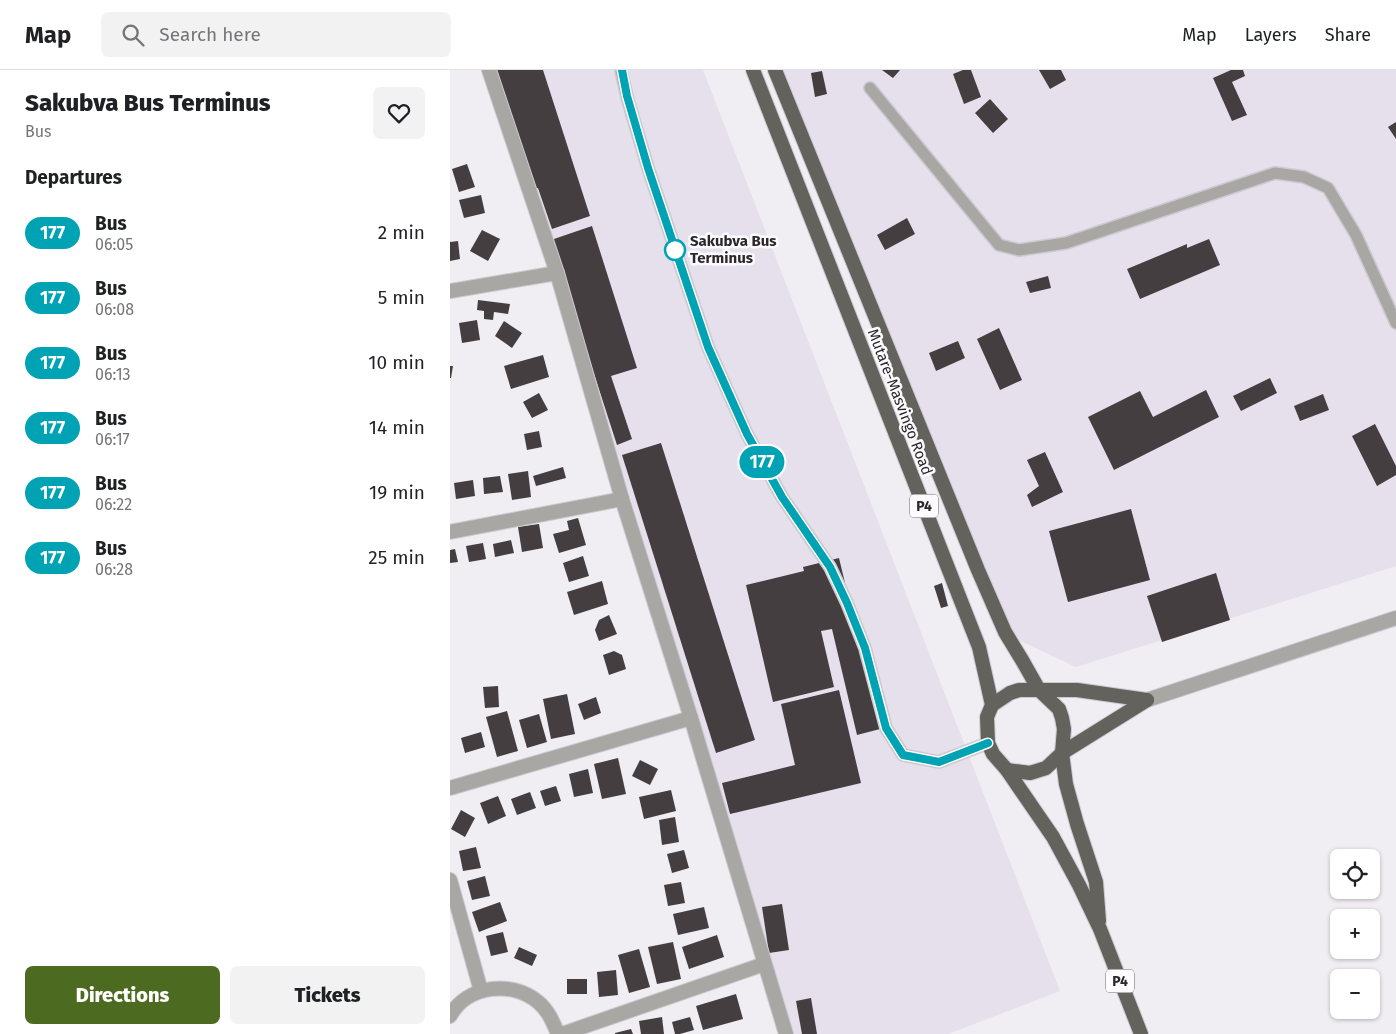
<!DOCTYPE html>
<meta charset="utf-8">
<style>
:root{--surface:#fff;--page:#f2f2f2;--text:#202124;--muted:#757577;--line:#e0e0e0;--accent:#4c6b20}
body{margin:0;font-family:"Fira Sans",sans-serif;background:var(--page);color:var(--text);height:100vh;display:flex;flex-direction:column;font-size:19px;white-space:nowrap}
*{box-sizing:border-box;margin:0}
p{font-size:16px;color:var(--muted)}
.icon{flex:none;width:28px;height:28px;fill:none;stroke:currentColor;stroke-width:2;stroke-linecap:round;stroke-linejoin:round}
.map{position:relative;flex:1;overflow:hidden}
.sheet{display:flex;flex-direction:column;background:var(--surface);width:450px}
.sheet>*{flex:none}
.badge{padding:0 10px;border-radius:16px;font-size:18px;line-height:32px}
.fabs{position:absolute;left:880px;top:779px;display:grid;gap:10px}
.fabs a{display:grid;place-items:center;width:50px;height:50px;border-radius:8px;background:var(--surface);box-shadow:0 1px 4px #0004;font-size:25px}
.map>.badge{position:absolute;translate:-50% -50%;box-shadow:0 0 0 2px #fff}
h2{padding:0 25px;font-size:19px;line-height:45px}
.round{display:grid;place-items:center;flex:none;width:52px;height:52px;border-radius:8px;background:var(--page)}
.head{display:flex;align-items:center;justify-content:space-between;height:85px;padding:0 25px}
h1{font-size:24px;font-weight:800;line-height:38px}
.cta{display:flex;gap:10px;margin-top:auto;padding:10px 25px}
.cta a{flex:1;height:58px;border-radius:8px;background:var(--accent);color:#fff;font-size:20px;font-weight:800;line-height:58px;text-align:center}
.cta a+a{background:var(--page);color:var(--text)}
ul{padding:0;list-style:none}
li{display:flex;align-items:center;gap:15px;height:65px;padding:0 25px}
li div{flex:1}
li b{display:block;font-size:19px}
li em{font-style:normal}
li .badge{min-width:55px;font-weight:700;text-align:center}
header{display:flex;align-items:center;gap:30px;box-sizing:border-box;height:70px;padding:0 25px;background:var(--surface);border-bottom:1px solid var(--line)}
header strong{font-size:24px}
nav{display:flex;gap:28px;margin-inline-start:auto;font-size:18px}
.search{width:350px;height:45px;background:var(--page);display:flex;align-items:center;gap:12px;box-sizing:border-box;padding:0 18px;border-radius:8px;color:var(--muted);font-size:19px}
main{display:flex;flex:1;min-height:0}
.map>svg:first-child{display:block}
.built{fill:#e6dfec}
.building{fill:#443e41}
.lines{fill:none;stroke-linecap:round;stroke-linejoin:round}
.service-casing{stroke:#cccacf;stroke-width:14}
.minor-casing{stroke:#cccacf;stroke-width:16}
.tertiary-casing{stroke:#cccacf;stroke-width:16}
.trunk-casing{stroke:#cccacf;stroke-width:16}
.service{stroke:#a8a7a4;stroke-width:11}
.minor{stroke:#a8a7a4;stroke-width:14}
.tertiary{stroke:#a8a7a4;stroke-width:14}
.trunk{stroke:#64625d;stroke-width:14}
.line-casing{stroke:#fff;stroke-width:11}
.line{stroke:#00a3b4;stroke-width:8}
.stop-dot{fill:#fff;stroke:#00a3b4;stroke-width:2.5}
.labels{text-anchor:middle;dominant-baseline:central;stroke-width:5;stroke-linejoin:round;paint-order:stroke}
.shield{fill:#fdfbfe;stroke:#69676a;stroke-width:1}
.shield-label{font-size:14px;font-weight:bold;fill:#2a282a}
.stop-label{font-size:15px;font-weight:bold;fill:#2a282a;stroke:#fdfbfe;text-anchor:start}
.street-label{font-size:15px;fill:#2a282a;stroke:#fdfbfe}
</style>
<header>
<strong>Map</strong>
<div class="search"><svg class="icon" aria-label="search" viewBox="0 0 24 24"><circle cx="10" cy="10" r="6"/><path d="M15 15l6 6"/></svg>Search here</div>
<nav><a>Map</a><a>Layers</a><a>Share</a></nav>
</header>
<main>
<section class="sheet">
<div class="head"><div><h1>Sakubva Bus Terminus</h1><p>Bus</p></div><a class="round"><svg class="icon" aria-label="heart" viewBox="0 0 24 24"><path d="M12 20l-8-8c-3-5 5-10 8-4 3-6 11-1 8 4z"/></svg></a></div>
<h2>Departures</h2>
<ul>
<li><span class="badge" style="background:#00a3b4;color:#fff">177</span><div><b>Bus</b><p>06:05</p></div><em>2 min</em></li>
<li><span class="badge" style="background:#00a3b4;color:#fff">177</span><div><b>Bus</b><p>06:08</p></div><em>5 min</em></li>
<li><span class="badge" style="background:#00a3b4;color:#fff">177</span><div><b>Bus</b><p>06:13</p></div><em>10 min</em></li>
<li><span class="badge" style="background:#00a3b4;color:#fff">177</span><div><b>Bus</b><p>06:17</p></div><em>14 min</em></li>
<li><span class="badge" style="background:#00a3b4;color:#fff">177</span><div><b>Bus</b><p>06:22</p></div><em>19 min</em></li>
<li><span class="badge" style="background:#00a3b4;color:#fff">177</span><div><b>Bus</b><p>06:28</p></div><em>25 min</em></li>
</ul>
<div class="cta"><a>Directions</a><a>Tickets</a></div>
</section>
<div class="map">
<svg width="946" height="964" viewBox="0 0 946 964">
<rect width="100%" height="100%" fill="#f0edf3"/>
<!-- built -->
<g class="built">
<path d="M43,0H253L610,921L498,964H344L114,209Z"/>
<path d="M320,0H946V496L626,597L558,565Z"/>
</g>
<!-- building -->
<g class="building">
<path d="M42,0H93L140,146L102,159L88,118L81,120Z"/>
<path d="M432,0H450L443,8Z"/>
<path d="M513,0H521L531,27L514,34L503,4Z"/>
<path d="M589,0H611L616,10L600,19Z"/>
<path d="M781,0H793L795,6L782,12L797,45L782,51L763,8Z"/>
<path d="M372,1L377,24L365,27L361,3Z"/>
<path d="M540,29L558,49L543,63L525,43Z"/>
<path d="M946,52V69L938,57Z"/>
<path d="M17,94L25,117L9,122L2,99Z"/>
<path d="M31,125L35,143L14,148L9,130Z"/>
<path d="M457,148L465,164L435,180L427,165Z"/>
<path d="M142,156L187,298L161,306L182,369L167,375L101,170Z"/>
<path d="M32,160L50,169L38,191L20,181Z"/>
<path d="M759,169L770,195L690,229L677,199L737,174V178Z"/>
<path d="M8,171L10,189L0,191V172Z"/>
<path d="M598,206L601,218L580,223L576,212Z"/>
<path d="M28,230L60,234L58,244L44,242L43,250L34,249V241L27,240Z"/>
<path d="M27,250L30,270L12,273L9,253Z"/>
<path d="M54,251L72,263L62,278L45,266Z"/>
<path d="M549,258L572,310L550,320L527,269Z"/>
<path d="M508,271L515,288L486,301L479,283Z"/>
<path d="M93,285L99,307L61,319L54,296Z"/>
<path d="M0,296H3L1,308H0Z"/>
<path d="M820,308L827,323L791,341L783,326Z"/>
<path d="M756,320L769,347L664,400L638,347L690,321L703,347Z"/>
<path d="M89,323L98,340L82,348L73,332Z"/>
<path d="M873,324L879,340L850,351L844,336Z"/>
<path d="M925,354L946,396V405L927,416L902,366Z"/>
<path d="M89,361L92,377L77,380L74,364Z"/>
<path d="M211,373L305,670L266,683L172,385Z"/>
<path d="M595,382L613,422L582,437L577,425L589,416L577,390Z"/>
<path d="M113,397L116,408L86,416L83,406Z"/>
<path d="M78,401L81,427L62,430L58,404Z"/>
<path d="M50,406L53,422L34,424L33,408Z"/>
<path d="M23,410L25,426L6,429L4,413Z"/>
<path d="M681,439L700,510L618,532L599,461Z"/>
<path d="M128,448L136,475L109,483L103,464L119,460L117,451Z"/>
<path d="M89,454L93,478L72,482L68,457Z"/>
<path d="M61,470L64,483L45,487L43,474Z"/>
<path d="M33,473L36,489L19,492L16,476Z"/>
<path d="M5,479L8,492L0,493V480Z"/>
<path d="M133,486L139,506L119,512L113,493Z"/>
<path d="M389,488L430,659L407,665L382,559L371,561L384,617L323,632L296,515L354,501L353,497Z"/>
<path d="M766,503L780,550L712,572L697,526Z"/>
<path d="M152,511L158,534L124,545L117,522Z"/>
<path d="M492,513L498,536L491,538L484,516Z"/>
<path d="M159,545L167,564L149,571L145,560L149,550Z"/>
<path d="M164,581L172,585L176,599L159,605L153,585Z"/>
<path d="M48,616L49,637L35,638L33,617Z"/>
<path d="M389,620L411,713L280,744L272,713L345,695L331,634Z"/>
<path d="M117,624L125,664L101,669L93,629Z"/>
<path d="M146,627L151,643L134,650L128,634Z"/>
<path d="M57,641L68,681L47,687L36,647Z"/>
<path d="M89,644L97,672L77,678L69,650Z"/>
<path d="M31,662L35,677L15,683L11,668Z"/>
<path d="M168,688L176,724L152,729L144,694Z"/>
<path d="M190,690L208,699L200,715L182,706Z"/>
<path d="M138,699L143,723L124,727L119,704Z"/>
<path d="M106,716L111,731L95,736L90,721Z"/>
<path d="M221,720L226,741L194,749L189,727Z"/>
<path d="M80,722L86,738L67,745L61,729Z"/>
<path d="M48,726L56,746L38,754L30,733Z"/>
<path d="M11,740L25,748L15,767L1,759Z"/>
<path d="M225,747L229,772L212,775L209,750Z"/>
<path d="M26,777L31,798L13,801L9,781Z"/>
<path d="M234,780L239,798L222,803L217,784Z"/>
<path d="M35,806L40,826L22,830L17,811Z"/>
<path d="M231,812L235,833L218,836L214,815Z"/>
<path d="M50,832L57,851L29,862L22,842Z"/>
<path d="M332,834L339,880L319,883L312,837Z"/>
<path d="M254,837L259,858L228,865L223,844Z"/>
<path d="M53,862L58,882L41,886L36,866Z"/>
<path d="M267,865L274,887L239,899L232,877Z"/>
<path d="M223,872L231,909L207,914L198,877Z"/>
<path d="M69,877L87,885L82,896L64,888Z"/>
<path d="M189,879L200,917L179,923L168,885Z"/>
<path d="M166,900L168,925L149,927L147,902Z"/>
<rect x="117" y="909" width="20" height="15"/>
<path d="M286,924L293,949L253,960L246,936Z"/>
<path d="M361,928L367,964H352L346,931Z"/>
<path d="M212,947L214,964H191L189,951Z"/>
<path d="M240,947L244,960L230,964H225L222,952Z"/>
<path d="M181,959L183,964H165V963Z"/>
</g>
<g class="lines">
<!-- service casing -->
<g class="service-casing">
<g id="service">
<path d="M171,0L177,27L198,98L258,277L297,364L332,427L380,497L397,533L415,578L436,658L453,685L489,692L538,673"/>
<path d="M420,18L549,175L569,180L616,173L825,103L854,107L878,118L906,165L946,253"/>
</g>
</g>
<!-- minor casing -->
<g class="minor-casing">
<g id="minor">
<path d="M39,0L107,203L172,429L241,648L336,964"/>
<path d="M0,221L107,203"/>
<path d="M0,462L172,429"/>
<path d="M0,718L241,648"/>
<path d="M0,810L31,921"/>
<path d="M0,946C17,915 62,910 88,932C98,940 103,952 108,964"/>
<path d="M112,964L314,894"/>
</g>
</g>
<!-- tertiary casing -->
<g class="tertiary-casing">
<path id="tertiary" d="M697,630L946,548"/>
</g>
<!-- trunk casing -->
<g class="trunk-casing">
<g id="trunk">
<path d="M303,0L529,577L542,635L537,647L538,673L543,684L557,700L603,767L629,815L650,859L691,964"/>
<path d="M325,0L528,500L555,562L572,590L589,620L609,639L612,648L614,659L612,683L616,714L627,754L646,812L649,851"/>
<path d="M542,635L560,623L569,620H627L697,630"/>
<path d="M557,700L580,703L596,698L612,683L697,630"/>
</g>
</g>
<!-- service -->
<use href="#service" class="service"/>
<!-- minor -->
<use href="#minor" class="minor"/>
<!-- tertiary -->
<use href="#tertiary" class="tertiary"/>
<!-- trunk -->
<use href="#trunk" class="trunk"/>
</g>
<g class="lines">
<!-- line casing -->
<g class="line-casing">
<path id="line" d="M172,0L177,26L198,98L258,277L297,364L332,427L380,497L397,533L415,578L436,658L453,685L489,692L538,673"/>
</g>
<!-- line -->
<use href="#line" class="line"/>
</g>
<!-- markers -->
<circle class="stop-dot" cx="225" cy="180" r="10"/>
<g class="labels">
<!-- shield labels -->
<g class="shield">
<rect x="460" y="424.5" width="28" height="23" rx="4"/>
<rect x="656" y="899.5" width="28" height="23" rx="4"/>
</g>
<g class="shield-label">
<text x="474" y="436">P4</text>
<text x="670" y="911">P4</text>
</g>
<!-- stop labels -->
<g class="stop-label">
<text x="240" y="171">Sakubva Bus<tspan x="240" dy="17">Terminus</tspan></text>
</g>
<!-- street labels -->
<g class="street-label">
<text transform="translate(450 332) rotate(69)">Mutare-Masvingo Road</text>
</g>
</g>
</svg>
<div class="fabs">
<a><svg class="icon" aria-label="locate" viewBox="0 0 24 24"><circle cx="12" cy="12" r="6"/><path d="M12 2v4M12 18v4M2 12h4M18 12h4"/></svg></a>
<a>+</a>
<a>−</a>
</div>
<b class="badge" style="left:312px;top:392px;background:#00a3b4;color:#fff">177</b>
</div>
</main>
